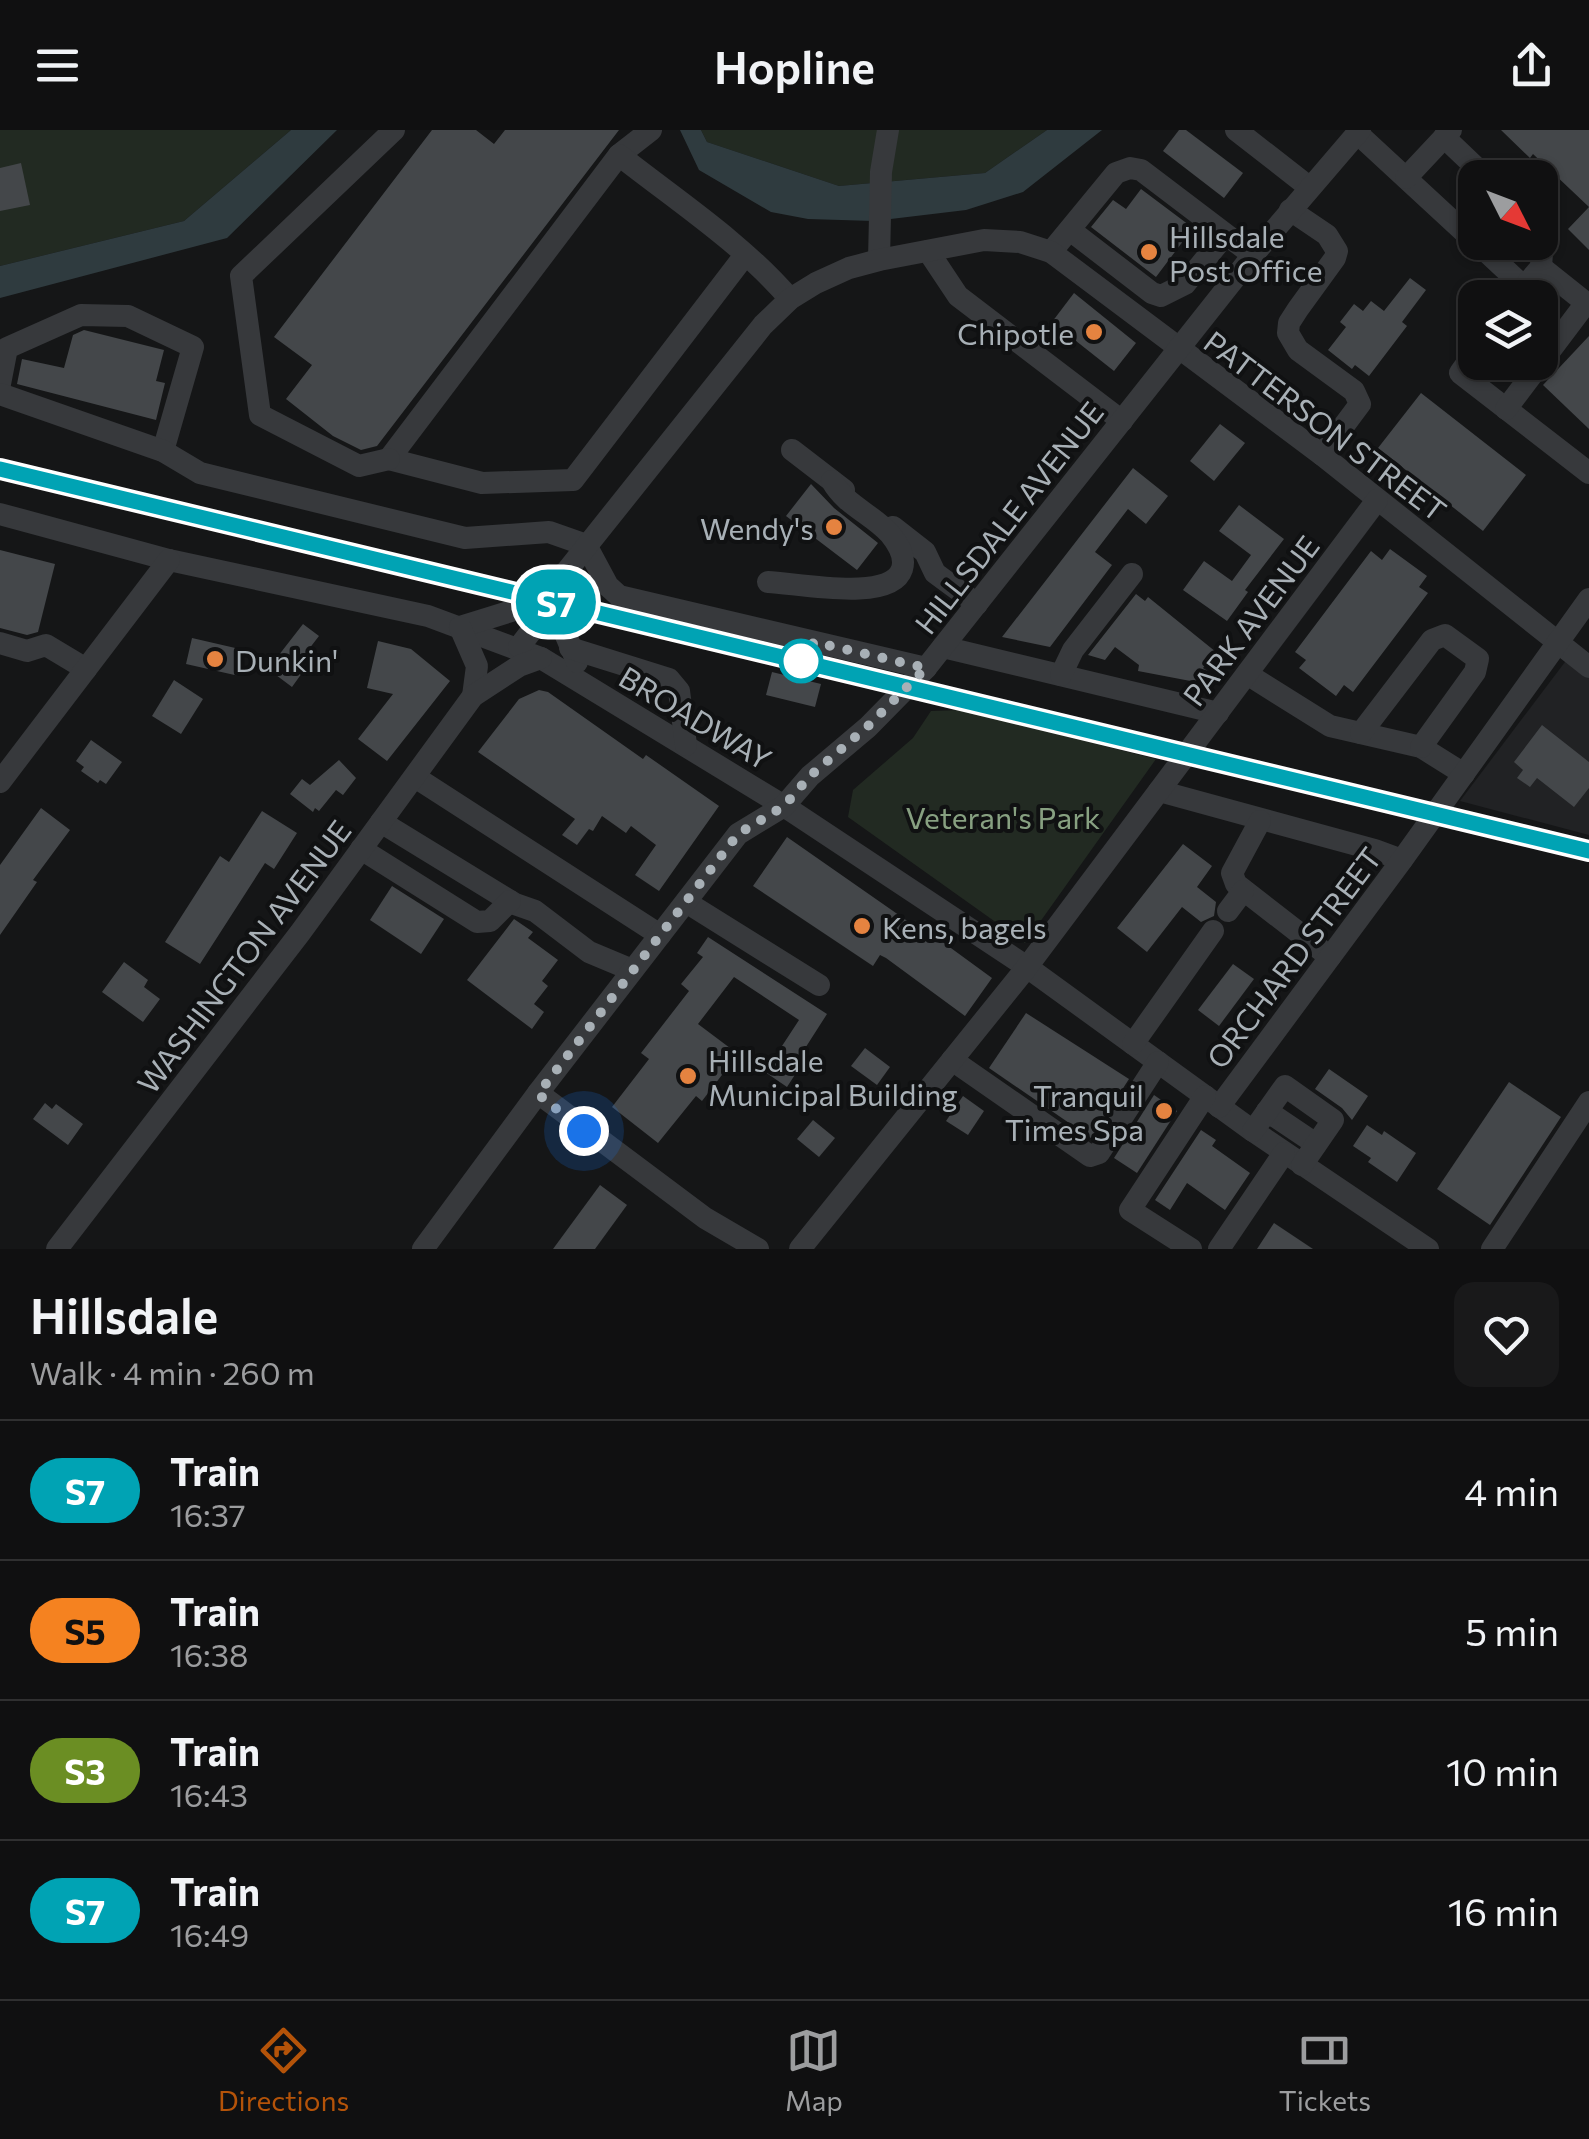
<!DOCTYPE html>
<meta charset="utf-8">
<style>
:root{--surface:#101011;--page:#19191a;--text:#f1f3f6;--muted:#9c9d9f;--line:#303031;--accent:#b45309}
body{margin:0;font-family:Commissioner,sans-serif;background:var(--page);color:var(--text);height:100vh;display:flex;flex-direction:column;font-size:38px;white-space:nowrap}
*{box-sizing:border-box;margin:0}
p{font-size:32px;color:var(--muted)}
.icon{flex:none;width:55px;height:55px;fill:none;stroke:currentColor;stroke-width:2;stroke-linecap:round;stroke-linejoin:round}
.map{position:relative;height:1119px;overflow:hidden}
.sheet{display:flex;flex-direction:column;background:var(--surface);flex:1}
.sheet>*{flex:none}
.badge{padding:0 20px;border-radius:32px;font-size:35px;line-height:65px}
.needle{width:65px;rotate:132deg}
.tools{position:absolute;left:1458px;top:30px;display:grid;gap:20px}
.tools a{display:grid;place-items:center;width:100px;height:100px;border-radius:20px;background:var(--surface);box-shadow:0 2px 8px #0004,0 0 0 2px var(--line);font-size:50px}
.you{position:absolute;width:50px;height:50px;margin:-25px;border:8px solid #fff;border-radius:50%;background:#1a73e8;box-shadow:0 0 0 15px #1a73e833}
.map>.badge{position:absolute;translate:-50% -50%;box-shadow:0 0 0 5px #fff}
.round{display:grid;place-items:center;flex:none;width:105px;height:105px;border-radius:20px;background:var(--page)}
.head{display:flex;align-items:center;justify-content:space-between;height:170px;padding:0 30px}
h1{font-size:48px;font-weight:600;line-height:75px}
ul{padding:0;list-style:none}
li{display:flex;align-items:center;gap:30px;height:140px;padding:0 30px;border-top:2px solid var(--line)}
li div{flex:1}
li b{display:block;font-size:38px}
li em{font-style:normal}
li .badge{min-width:110px;font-weight:700;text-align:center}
header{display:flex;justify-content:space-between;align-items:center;height:130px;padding:0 30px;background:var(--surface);font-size:45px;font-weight:600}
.menu{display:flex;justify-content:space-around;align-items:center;height:140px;border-top:2px solid var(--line);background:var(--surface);font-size:28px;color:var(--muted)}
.menu a{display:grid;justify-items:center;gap:5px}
.menu .active{color:var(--accent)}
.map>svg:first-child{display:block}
.built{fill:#212224}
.green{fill:#222a22}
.water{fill:#2f3b3f}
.building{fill:#44474a}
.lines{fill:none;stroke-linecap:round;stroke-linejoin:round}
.minor{stroke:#37393c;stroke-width:22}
.rail{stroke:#4e5155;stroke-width:6;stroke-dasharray:12 10;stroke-linecap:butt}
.line-casing{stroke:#fff;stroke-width:22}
.line{stroke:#00a3b4;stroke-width:15}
.walk{stroke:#a8b0b6;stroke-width:10;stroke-dasharray:0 18}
.poi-dot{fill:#e58340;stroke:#101112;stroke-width:4}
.stop-dot{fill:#fff;stroke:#00a3b4;stroke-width:5}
.labels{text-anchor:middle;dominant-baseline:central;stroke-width:8;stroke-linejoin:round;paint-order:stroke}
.poi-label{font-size:30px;fill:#a8b0b6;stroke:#101112;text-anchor:start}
.street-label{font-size:30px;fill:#a8b0b6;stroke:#101112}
.park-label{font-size:30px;fill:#87a081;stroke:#101112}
</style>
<header><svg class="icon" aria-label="menu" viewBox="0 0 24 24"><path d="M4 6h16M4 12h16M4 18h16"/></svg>Hopline<svg class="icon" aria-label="share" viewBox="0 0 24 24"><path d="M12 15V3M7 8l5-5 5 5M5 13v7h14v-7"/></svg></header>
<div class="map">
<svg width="1589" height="1119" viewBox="0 0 1589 1119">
<rect width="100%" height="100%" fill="#151617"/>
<!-- built -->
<path class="built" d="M1568,528L1589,543V705L1460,671Z"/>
<!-- green -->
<g class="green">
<path d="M0,0H291L184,91L0,136Z"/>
<path d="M701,0H1047L985,43L839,56L707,12Z"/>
<path d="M961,580L1156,629L1025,813L848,687L853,660L913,608L931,581Z"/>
</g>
<!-- water -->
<g class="water">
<path d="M291,0H337L227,108L0,168V136L184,91Z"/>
<path d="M680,0H701L707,12L839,56L985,43L1047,0H1102L1023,62L966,80L874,91L808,89L771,82L699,40Z"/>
</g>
<!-- building -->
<g class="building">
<path d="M432,0H476L494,14L505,0H619L377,316L361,320L333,306L286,269L312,235L274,207Z"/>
<path d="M1179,0H1186L1243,43L1224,68L1163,21Z"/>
<path d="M1501,0H1589V120L1568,99L1589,77L1533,24L1530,28Z"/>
<path d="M21,33L30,75L0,81V38Z"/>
<path d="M1141,59L1193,98L1156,147L1091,97L1113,70L1126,79Z"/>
<path d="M1410,148L1426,160L1402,192L1407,196L1369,246L1355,235L1352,239L1328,220L1346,197L1340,192L1354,174L1363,181L1371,171L1384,181Z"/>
<path d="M1074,163L1136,213L1114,241L1052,192Z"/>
<path d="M84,200L164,220L156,251L165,253L156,290L17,254L22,229L64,238L73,205Z"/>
<path d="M1589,206V299L1543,255Z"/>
<path d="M1421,263L1526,345L1483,401L1378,318Z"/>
<path d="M1220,294L1245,313L1214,351L1190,331Z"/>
<path d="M1133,338L1168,366L1146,394L1128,379L1095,422L1112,435L1050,517L1002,507Z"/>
<path d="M811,354L834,378L878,413L857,440L786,386Z"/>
<path d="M1239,375L1284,409L1245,460L1248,462L1227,491L1183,460L1204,431L1232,451L1251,425L1219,401Z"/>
<path d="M1390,419L1427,446L1419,457L1428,463L1353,562L1344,555L1336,566L1299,538L1306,530L1295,522L1371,421L1382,430Z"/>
<path d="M0,420L55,434L38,502L27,505L0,498Z"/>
<path d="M1136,464L1145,471L1148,467L1216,522L1203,538L1209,542L1201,553L1138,541L1139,535L1115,517L1105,530L1088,525Z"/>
<path d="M303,494L319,506L295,537L302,543L292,557L268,539Z"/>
<path d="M192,508L244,520L239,546L186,534Z"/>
<path d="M378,511L411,519L450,551L387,631L358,609L393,564L367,558Z"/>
<path d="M772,542L821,554L815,577L766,565Z"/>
<path d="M174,550L203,569L181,604L152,586Z"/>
<path d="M539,560L548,562L643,629L646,625L719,676L659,761L635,745L656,715L631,696L626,703L602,686L593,701L589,699L577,715L562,705L575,689L478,622L519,569Z"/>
<path d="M1542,595L1589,632V658L1574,677L1537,648L1530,657L1517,648L1523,640L1514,632Z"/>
<path d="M91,610L122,632L106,654L100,650L98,653L81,641L84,637L76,631Z"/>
<path d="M339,630L356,648L343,665L336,660L319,681L315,678L313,682L290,664L302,649L310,655Z"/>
<path d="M41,678L70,700L33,750L37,752L0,805V735Z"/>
<path d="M262,681L297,703L274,739L265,733L200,834L165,812L220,726L229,732Z"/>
<path d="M787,707L916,797L918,794L992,848L965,886L886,828L880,825L873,836L753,756Z"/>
<path d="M1183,714L1212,736L1197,757L1216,772L1214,786L1201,792L1182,777L1147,822L1117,798Z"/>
<path d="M392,756L444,789L421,824L370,790Z"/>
<path d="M514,789L533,802L528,808L558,830L542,851L548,856L534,874L544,882L532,899L467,850Z"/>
<path d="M708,807L827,884L795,934L800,937L787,957L765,942L799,890L734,847L698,894L738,924L702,971L696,966L658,1013L612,977L649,929L641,923L689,861L681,854L703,827L697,823Z"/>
<path d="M124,832L148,850L144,857L160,869L143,892L102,862Z"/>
<path d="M1233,834L1254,849L1219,896L1198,880Z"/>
<path d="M1026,883L1129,949L1091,1008L989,938Z"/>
<path d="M865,918L890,937L877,955L851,936Z"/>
<path d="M1329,939L1368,966L1352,990L1342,978L1315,959Z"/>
<path d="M1509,952L1561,987L1490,1095L1437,1059Z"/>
<path d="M1154,965L1177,981L1137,1043L1114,1028Z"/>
<path d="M963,966L984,981L968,1005L946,991Z"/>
<path d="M45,973L52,979L56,974L83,994L68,1015L33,989Z"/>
<path d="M813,990L835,1008L819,1027L797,1009Z"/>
<path d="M1367,995L1382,1005L1384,1001L1416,1023L1397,1052L1368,1032L1371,1028L1353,1016Z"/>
<path d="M1201,1000L1216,1010L1212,1016L1250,1043L1225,1080L1187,1053L1170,1080L1155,1070Z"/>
<path d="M600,1055L627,1075L595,1119H553Z"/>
<path d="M1274,1093L1313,1119H1257Z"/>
</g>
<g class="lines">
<!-- minor -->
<g class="minor">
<path d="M1236,0L1309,57"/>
<path d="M1357,3L1475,112"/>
<path d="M1444,7L1487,48"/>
<path d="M619,25L651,0"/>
<path d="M1406,48L1451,0"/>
<path d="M1290,80L1327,105L1337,121L1335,128L1298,179L1289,193L1288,203L1298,220L1354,261L1360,274L1322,325"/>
<path d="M1070,100L1152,163L1161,166L1185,154L1225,105"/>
<path d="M1540,102L1543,109L1541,137"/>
<path d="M1476,112L1524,157L1517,166"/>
<path d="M928,121L958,166L1122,291"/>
<path d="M1051,122L1116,43L1130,38L1141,40L1253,125"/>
<path d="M745,125L573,350L482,353L389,329L619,25C676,70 742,113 790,169"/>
<path d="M879,130L881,42L888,0"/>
<path d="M1475,222L1460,243L1589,343"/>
<path d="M0,254L7,218L81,185L128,186L193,217L163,321"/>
<path d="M0,264L163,321L200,343L465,408L549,402L586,415L608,456L619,466L926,538"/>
<path d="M1506,279L1586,173L1541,137L1524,157"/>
<path d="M792,320L844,360"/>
<path d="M389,329L359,336L260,285L241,146L394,0"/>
<path d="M0,384L169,430L428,486L541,528L784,676L1027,837L1253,1001L1428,1119"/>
<path d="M893,397L925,422L935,443L977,474"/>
<path d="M768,452C797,453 891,473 902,439C906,426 898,414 890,404C872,384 845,375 832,351"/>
<path d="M563,460L564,501L577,532"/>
<path d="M460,497L521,478L546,455L566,442L763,195L790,169L816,153L849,138L879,130L984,110L1020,112L1051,122L1322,325L1589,537"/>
<path d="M460,497L477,536L473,566"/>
<path d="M0,513L27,521L46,515L86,539"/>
<path d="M519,517L563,460"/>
<path d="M943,517L1218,583"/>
<path d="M570,518L669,549L679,561L686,615"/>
<path d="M1247,544L1330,596L1421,617L1464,644"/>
<path d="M1061,545L1073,520L1132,444"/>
<path d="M1361,603L1432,510L1445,505L1478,529L1475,542L1421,617"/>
<path d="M415,647L660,805"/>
<path d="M0,652L169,430"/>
<path d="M1159,661L1375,720L1402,730"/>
<path d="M1260,691L1232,743L1236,754L1330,827"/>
<path d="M381,692L515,774L535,781L589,822L632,840"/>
<path d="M361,719L477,792L490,791L510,771"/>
<path d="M686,772L819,855"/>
<path d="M1228,781L1243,761"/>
<path d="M1133,914L1213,801"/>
<path d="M952,930L1090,1026L1099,1023L1158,932"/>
<path d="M538,963L705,1088L758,1119"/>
<path d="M1219,977L1402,730L1589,469"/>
<path d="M1267,981L1316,1014"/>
<path d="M1253,1001L1285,956L1333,990L1302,1035"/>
<path d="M57,1119L300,803L473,566L519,536L541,528"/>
<path d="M423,1119L538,963L738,704L784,676L810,646L868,597L926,538L1253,125L1360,0"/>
<path d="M800,1119L1027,837L1377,370"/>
<path d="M1191,1119L1130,1080L1205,966"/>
<path d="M1219,1119L1284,1023"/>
<path d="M1492,1119L1589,972"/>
</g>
<!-- rail -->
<path class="rail" d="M0,339L1589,721"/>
</g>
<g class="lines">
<!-- line casing -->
<g class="line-casing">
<path id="line" d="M0,339L1589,721"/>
</g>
<!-- line -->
<use href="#line" class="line"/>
<!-- walk -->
<path class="walk" d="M584,1001L538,964L738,704L784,676L810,646L868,596L926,538L814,512L801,531"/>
</g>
<!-- markers -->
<g class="poi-dot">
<circle cx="1149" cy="122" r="10"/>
<circle cx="1094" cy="202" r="10"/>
<circle cx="834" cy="397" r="10"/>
<circle cx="215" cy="529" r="10"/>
<circle cx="862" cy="796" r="10"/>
<circle cx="688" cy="946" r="10"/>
<circle cx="1164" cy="981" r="10"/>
</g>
<circle class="stop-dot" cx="801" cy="531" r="20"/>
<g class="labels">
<!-- poi labels -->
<g class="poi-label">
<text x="1169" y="105">Hillsdale<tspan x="1169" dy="34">Post Office</tspan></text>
<text x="1074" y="202" text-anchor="end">Chipotle</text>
<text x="814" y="397" text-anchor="end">Wendy's</text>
<text x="235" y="529">Dunkin'</text>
<text x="882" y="796">Kens, bagels</text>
<text x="708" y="929">Hillsdale<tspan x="708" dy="34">Municipal Building</tspan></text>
<text x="1144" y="964" text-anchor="end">Tranquil<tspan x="1144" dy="34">Times Spa</tspan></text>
</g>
<!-- street labels -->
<g class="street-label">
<text transform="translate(1326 295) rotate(37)">PATTERSON STREET</text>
<text transform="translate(1008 387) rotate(-52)">HILLSDALE AVENUE</text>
<text transform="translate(1250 490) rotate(-53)">PARK AVENUE</text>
<text transform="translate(696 587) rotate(31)">BROADWAY</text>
<text transform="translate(243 826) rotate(-53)">WASHINGTON AVENUE</text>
<text transform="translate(1293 827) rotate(-53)">ORCHARD STREET</text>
</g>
<!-- park labels -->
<g class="park-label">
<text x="1003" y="686">Veteran's Park</text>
</g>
</g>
</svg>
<div class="tools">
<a><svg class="needle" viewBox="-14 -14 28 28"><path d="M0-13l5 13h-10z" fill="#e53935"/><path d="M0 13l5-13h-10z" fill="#9c9d9f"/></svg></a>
<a><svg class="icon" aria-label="layers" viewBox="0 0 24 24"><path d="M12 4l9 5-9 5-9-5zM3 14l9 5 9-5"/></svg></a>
</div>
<div class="you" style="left:584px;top:1001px"></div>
<b class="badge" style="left:556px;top:472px;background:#00a3b4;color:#fff">S7</b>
</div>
<section class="sheet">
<div class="head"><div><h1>Hillsdale</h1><p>Walk · 4 min · 260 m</p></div><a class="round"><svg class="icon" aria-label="heart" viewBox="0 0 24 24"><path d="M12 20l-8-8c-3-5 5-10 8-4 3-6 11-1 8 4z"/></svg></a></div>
<ul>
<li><span class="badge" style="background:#00a3b4;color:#fff">S7</span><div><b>Train</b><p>16:37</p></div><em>4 min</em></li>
<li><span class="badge" style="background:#f58220;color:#111">S5</span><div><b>Train</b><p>16:38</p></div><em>5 min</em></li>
<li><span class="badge" style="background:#6b8e23;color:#fff">S3</span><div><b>Train</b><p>16:43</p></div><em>10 min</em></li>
<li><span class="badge" style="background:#00a3b4;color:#fff">S7</span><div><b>Train</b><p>16:49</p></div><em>16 min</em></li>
</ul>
</section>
<nav class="menu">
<a class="active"><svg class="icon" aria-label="directions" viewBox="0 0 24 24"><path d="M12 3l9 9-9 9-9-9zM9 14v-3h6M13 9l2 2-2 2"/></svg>Directions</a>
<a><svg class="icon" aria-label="map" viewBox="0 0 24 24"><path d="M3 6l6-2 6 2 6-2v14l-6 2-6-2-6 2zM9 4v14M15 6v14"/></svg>Map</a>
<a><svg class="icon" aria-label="tickets" viewBox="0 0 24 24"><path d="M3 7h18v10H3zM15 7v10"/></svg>Tickets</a>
</nav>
